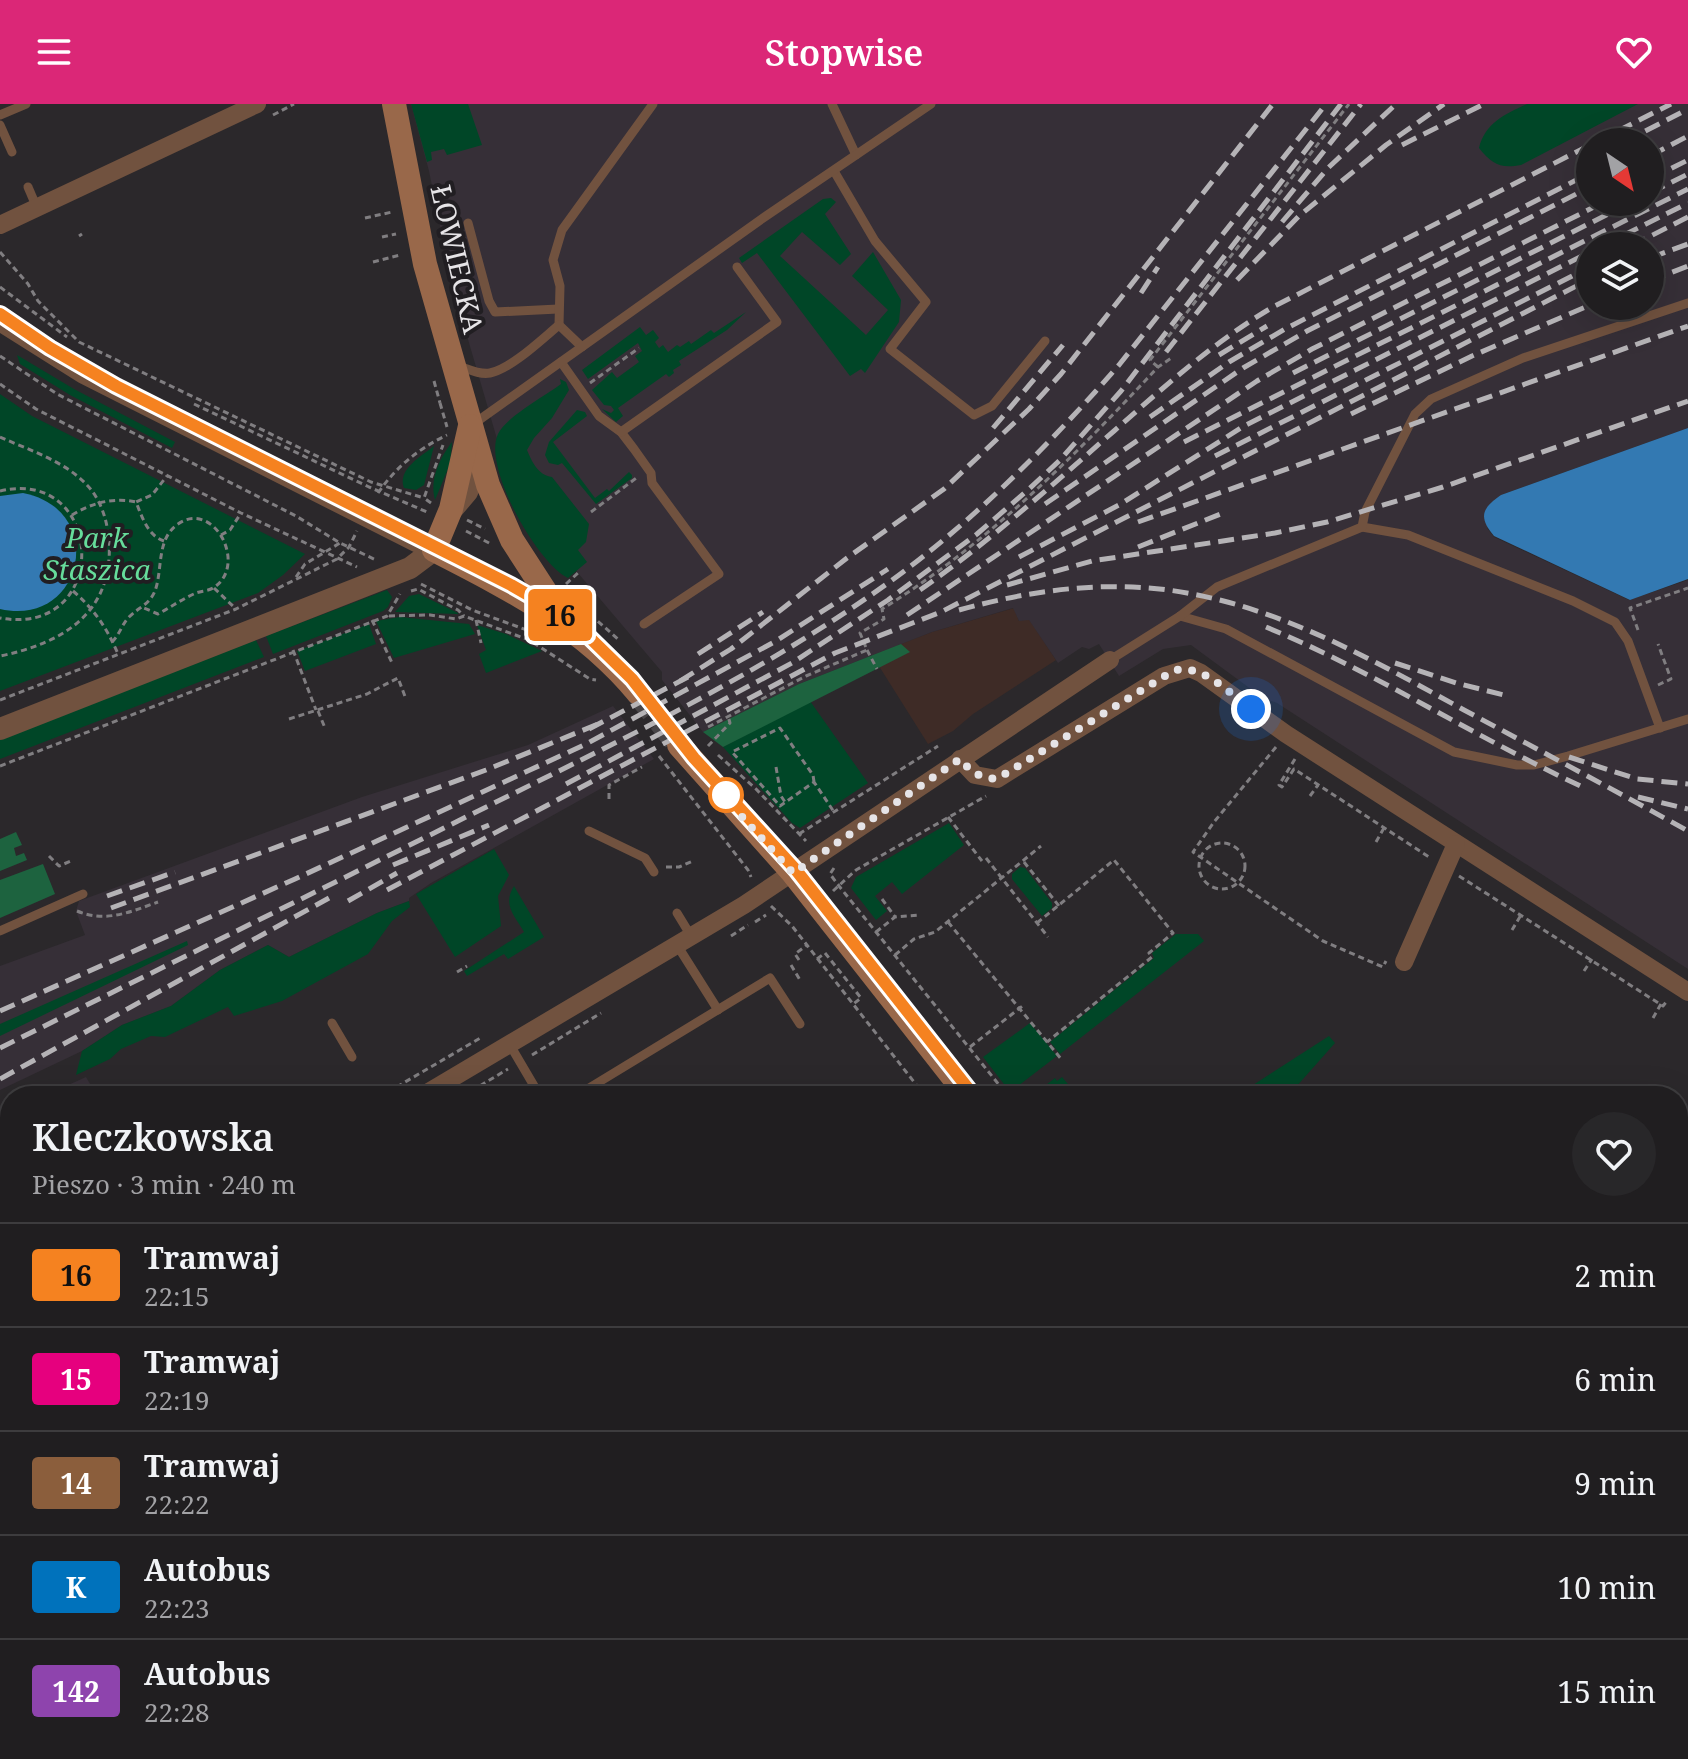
<!DOCTYPE html>
<html lang="pl">
<meta charset="utf-8">
<style>
:root{--surface:#201e20;--page:#282729;--text:#f1f3f6;--muted:#a2a2a5;--line:#3d3c3e;--accent:#db2777}
body{margin:0;font-family:"Noto Serif",serif;background:var(--page);color:var(--text);height:100vh;display:flex;flex-direction:column;font-size:30px;white-space:nowrap}
*{box-sizing:border-box;margin:0}
p{font-size:26px;color:var(--muted)}
.icon{flex:none;width:44px;height:44px;fill:none;stroke:currentColor;stroke-width:2;stroke-linecap:round;stroke-linejoin:round}
.map{position:relative;flex:1;overflow:hidden}
.details{position:absolute;left:0px;top:982px;width:1688px;height:674px;display:flex;flex-direction:column;background:var(--surface);border-radius:32px 32px 0 0;box-shadow:0 8px 32px #0002,0 0 0 2px var(--line)}
.details>*{flex:none}
.badge{padding:0 16px;border-radius:6px;font-size:28px;line-height:52px}
.needle{width:52px;rotate:145deg}
.controls{position:absolute;left:1576px;top:24px;display:grid;gap:16px}
.controls a{display:grid;place-items:center;width:88px;height:88px;border-radius:50%;background:var(--surface);box-shadow:0 8px 32px #0002,0 0 0 2px var(--line);font-size:40px}
.you{position:absolute;width:40px;height:40px;margin:-20px;border:6px solid #fff;border-radius:50%;background:#1a73e8;box-shadow:0 0 0 12px #1a73e833}
.map>.badge{position:absolute;translate:-50% -50%;box-shadow:0 0 0 4px #fff}
.round{display:grid;place-items:center;flex:none;width:84px;height:84px;border-radius:42px;background:var(--page)}
.headline{display:flex;align-items:center;justify-content:space-between;height:136px;padding:0 32px}
h1{font-size:38px;font-weight:600;line-height:60px}
ul{padding:0;list-style:none}
li{display:flex;align-items:center;gap:24px;height:104px;padding:0 32px;border-top:2px solid var(--line)}
li div{flex:1}
li b{display:block;font-size:30px}
li em{font-style:normal}
li .badge{min-width:88px;font-weight:700;text-align:center}
header{display:flex;justify-content:space-between;align-items:center;height:104px;padding:0 32px;background:var(--accent);color:#fff;font-size:36px;font-weight:600}
.map>svg:first-child{display:block}
.commercial{fill:#3e2b26}
.built{fill:#362f37;fill-rule:evenodd}
.medical{fill:#3d2c23}
.green{fill:#004627}
.forest{fill:#1d633f}
.water{fill:#3379b2}
.lines{fill:none;stroke-linecap:round;stroke-linejoin:round}
.secondary-tunnel{stroke:#474447;stroke-width:24;stroke-dasharray:24 12;stroke-linecap:butt}
.path{stroke:#807e81;stroke-width:3;stroke-dasharray:6 4;stroke-linecap:butt}
.service{stroke:#71523f;stroke-width:9}
.minor{stroke:#71523f;stroke-width:18}
.tertiary{stroke:#71523f;stroke-width:22}
.secondary{stroke:#99684a;stroke-width:24}
.tram{stroke:#b5b3b6;stroke-width:2}
.rail{stroke:#b5b3b6;stroke-width:5;stroke-dasharray:16 8;stroke-linecap:butt}
.line-casing{stroke:#fff;stroke-width:18}
.line{stroke:#f58220;stroke-width:12}
.walk{stroke:#e6e4e7;stroke-width:8;stroke-dasharray:0 14.4}
.stop-dot{fill:#fff;stroke:#f58220;stroke-width:4}
.labels{text-anchor:middle;dominant-baseline:central;stroke-width:8;stroke-linejoin:round;paint-order:stroke}
.street-label{font-size:28px;fill:#e6e4e7;stroke:#211e22}
.park-label{font-size:28px;font-style:italic;fill:#66dd9b;stroke:#211e22}
</style>
<header><svg class="icon" aria-label="menu" viewBox="0 0 24 24"><path d="M4 6h16M4 12h16M4 18h16"/></svg>Stopwise<svg class="icon" aria-label="heart" viewBox="0 0 24 24"><path d="M12 20l-8-8c-3-5 5-10 8-4 3-6 11-1 8 4z"/></svg></header>
<div class="map">
<svg width="1688" height="1655" viewBox="0 0 1688 1655">
<rect width="100%" height="100%" fill="#2b282b"/>
<!-- commercial -->
<g class="commercial">
<path d="M1014,504L1019,517L1029,515L1056,556L973,610L953,627L928,640L872,551L932,528Z"/>
<path d="M5,1010L10,1020V1146L0,1145V1012Z"/>
</g>
<!-- built -->
<g class="built">
<path d="M411,0H1688V324L1501,391L1487,424L1494,433L1629,496L1688,476V865L1277,599L1263,594L1191,541L1163,545L1119,572L1099,540L1089,545L1082,543L1058,559L1029,516L1019,517L1013,504L932,528L799,580L703,628L662,576V568L578,469L499,366L497,335L465,225L445,147L429,67ZM1590,38H1650V98H1590ZM1590,142H1650V202H1590Z"/>
<path d="M613,602L654,655L431,779L409,794V797L377,809L289,853L268,841L220,866L171,902L122,921L82,947L0,986V862L85,831L76,807L79,797L362,693L528,641Z"/>
<path d="M86,973L97,992H44Z"/>
</g>
<!-- medical -->
<path class="medical" d="M427,1646H1031L1015,1655H412Z"/>
<!-- green -->
<g class="green">
<path d="M411,0H468L482,41L447,51L444,45L431,48L432,56L427,58Z"/>
<path d="M1527,0H1638L1521,61C1500,65 1492,60 1479,44C1485,19 1505,10 1527,0Z"/>
<path d="M831,94L836,98L825,110L851,150L840,161L802,128L780,152L866,231L888,206L852,172L873,148L901,196L899,218L865,269L861,265L850,272L757,149L742,159L739,154L823,95Z"/>
<path d="M746,208L727,226L679,257L681,261L673,266L674,269L669,273L666,270L618,304L623,312L616,318L602,305L611,309L614,306L611,302L604,301L592,286L612,268L617,274L639,258L635,252L642,247L638,239L588,275L582,266L640,223L646,231L653,226L659,234L655,238L659,244L663,241L668,248L677,241L680,243L689,237L691,240L711,226L714,229Z"/>
<path d="M17,251L74,285L175,338L172,344L70,291L20,260Z"/>
<path d="M560,275L566,278L569,286L552,314L534,334L527,346C532,358 538,371 552,373L589,420L586,438L578,446L587,458L568,474C538,460 482,363 498,330C506,313 545,292 561,280Z"/>
<path d="M0,290L32,312L305,450L283,471L258,489L0,587Z"/>
<path d="M577,306L585,308L587,312L553,338L595,394L607,385L609,387L629,368L632,371V374L596,400L562,359L558,361L549,359L545,351L549,338Z"/>
<path d="M452,338L450,360L435,396C429,375 440,354 452,338Z"/>
<path d="M434,342L424,381L416,386L404,384C397,365 422,352 434,342Z"/>
<path d="M387,486L392,493L388,503L383,507L273,550L266,532Z"/>
<path d="M419,490L458,509V510L395,508L409,492Z"/>
<path d="M400,513L469,520L475,530L394,554L376,517Z"/>
<path d="M369,520L376,540L305,567L297,547Z"/>
<path d="M477,521L506,530L542,547L486,569L479,550L486,546Z"/>
<path d="M256,536L264,553L0,655V636Z"/>
<path d="M810,597L868,679L800,724L792,719L723,643Z"/>
<path d="M949,719L964,741L902,790L892,778L875,792L887,807L876,816L851,784L856,773Z"/>
<path d="M494,745L509,771L498,792L501,822L455,853L416,790Z"/>
<path d="M1020,763L1025,764L1052,799V804L1042,812L1012,775V770Z"/>
<path d="M514,782L544,833L508,855L504,850L467,872L464,867L524,828C515,812 502,801 514,782Z"/>
<path d="M409,797L410,803L392,817L368,850L282,897L234,912L228,903L165,933L151,932L121,945L110,955L76,971L82,947L122,921L171,902L220,866L268,841L289,853L377,809Z"/>
<path d="M1176,830H1198L1204,837L1060,950L1050,938L1154,854L1152,849Z"/>
<path d="M187,837L188,841L0,932V920Z"/>
<path d="M1030,919L1057,952L1010,988L983,953Z"/>
<path d="M1329,932L1335,939L1288,992H1236Z"/>
<path d="M1062,973L1078,992H1032L1055,974L1057,977Z"/>
<path d="M10,1440V1591L0,1571V1446Z"/>
<path d="M1688,1560V1638L1678,1644V1565Z"/>
<path d="M67,1646H144L150,1655H73Z"/>
<path d="M695,1646H968L973,1655H693Z"/>
<path d="M1483,1646H1674L1658,1655H1467Z"/>
</g>
<!-- forest -->
<g class="forest">
<path d="M901,540L910,548L723,643L703,628L799,580Z"/>
<path d="M16,728L22,741L14,744L16,752L24,749L27,756L0,767V735Z"/>
<path d="M43,760L55,790L0,814V776Z"/>
</g>
<!-- water -->
<g class="water">
<path d="M1688,324V475L1630,496L1494,432C1478,413 1482,404 1501,391Z"/>
<path d="M23,389C109,406 83,524 0,505V392Z"/>
<path d="M1688,1363V1501L1678,1506V1368Z"/>
<path d="M1223,1646H1365L1354,1655H1206Z"/>
</g>
<g class="lines">
<!-- secondary-tunnel -->
<path class="secondary-tunnel" d="M638,589L679,641"/>
<!-- path -->
<g class="path">
<path d="M273,11L294,0"/>
<path d="M365,114L392,108"/>
<path d="M79,132L82,130"/>
<path d="M382,133L396,130"/>
<path d="M0,148L28,180L38,197L79,238L371,378L424,394"/>
<path d="M373,158L400,151"/>
<path d="M0,183L67,233"/>
<path d="M0,252L57,290L296,412L340,439L376,456"/>
<path d="M1158,263L1150,256L1349,0"/>
<path d="M434,277L440,299"/>
<path d="M590,279L639,244"/>
<path d="M0,280L36,305L241,409L357,463"/>
<path d="M440,299L447,323"/>
<path d="M194,300L369,383L427,408"/>
<path d="M0,333C29,346 64,357 86,380C101,395 107,416 109,436C114,508 64,539 0,552"/>
<path d="M0,387C106,362 112,534 0,514"/>
<path d="M378,389C396,363 418,345 447,331"/>
<path d="M431,399L424,394L443,341"/>
<path d="M591,408L639,372"/>
<path d="M72,411C91,399 114,393 136,398"/>
<path d="M467,416L485,425"/>
<path d="M466,427L491,440"/>
<path d="M221,431L230,426L241,409"/>
<path d="M164,437C148,432 142,413 136,398L152,391L167,372"/>
<path d="M296,473L305,460L340,439"/>
<path d="M421,480L472,506L535,529"/>
<path d="M566,480L578,469"/>
<path d="M214,484L236,505"/>
<path d="M73,487C94,505 107,524 118,550"/>
<path d="M411,487L418,485L458,506L464,512"/>
<path d="M583,504L619,536"/>
<path d="M389,512L430,511L456,515L464,512L529,536L590,575L596,576"/>
<path d="M372,516L393,561"/>
<path d="M476,516L481,539"/>
<path d="M1638,526L1630,504L1688,484"/>
<path d="M112,538C120,530 122,520 129,513C139,503 149,501 155,487C163,465 156,435 178,420C214,395 249,462 213,484C208,487 201,487 196,489C182,495 171,503 158,510L144,504"/>
<path d="M293,546L316,606"/>
<path d="M867,546L877,565"/>
<path d="M1658,581L1671,575L1658,540"/>
<path d="M0,596L236,505L337,455L349,443L357,427"/>
<path d="M318,607L325,624"/>
<path d="M289,615L367,590L398,574L406,595"/>
<path d="M708,623L806,572L867,546L860,529L884,515L882,505C986,441 1075,352 1158,263L1173,253"/>
<path d="M708,642L730,619L728,612"/>
<path d="M1276,643L1214,718L1193,748L1323,837L1383,863L1386,857"/>
<path d="M718,651L756,685L806,737"/>
<path d="M659,652L748,766L751,773"/>
<path d="M1295,655L1279,681L1282,683L1294,665L1429,753"/>
<path d="M0,662L387,512L400,490"/>
<path d="M776,663L781,692L785,698"/>
<path d="M814,678L813,671L780,624L732,648L780,702L814,678L834,708"/>
<path d="M1310,692L1318,681"/>
<path d="M609,695V681L642,663"/>
<path d="M948,713L982,757"/>
<path d="M799,730L938,642"/>
<path d="M1376,738L1384,724"/>
<circle cx="1222" cy="762" r="23"/>
<path d="M49,752L59,762L71,757"/>
<path d="M986,754L1048,833"/>
<path d="M1024,758L1059,802"/>
<path d="M666,763H679L693,757"/>
<path d="M834,764L830,770L839,782L1008,992"/>
<path d="M1459,772L1663,902L1667,897"/>
<path d="M833,787L856,766L986,692"/>
<path d="M882,795L895,813"/>
<path d="M771,802L792,822L925,992"/>
<path d="M77,807C106,819 130,808 158,798"/>
<path d="M755,818L766,811"/>
<path d="M948,818L1062,956"/>
<path d="M1037,819L1114,756L1173,829L1149,849L1152,853L1047,938"/>
<path d="M1512,826L1521,811"/>
<path d="M876,828L895,813L920,811"/>
<path d="M731,832L748,821"/>
<path d="M895,851L914,835L935,828L1041,742"/>
<path d="M817,855L825,849L861,894L852,901"/>
<path d="M799,856L795,850L807,841"/>
<path d="M791,861L800,876"/>
<path d="M1584,867L1592,855"/>
<path d="M457,868L467,862"/>
<path d="M1653,914L1661,900"/>
<path d="M970,943L1025,900"/>
<path d="M532,951L601,909"/>
<path d="M388,988L482,933"/>
<path d="M238,992L248,985"/>
<path d="M463,992L508,965"/>
<path d="M0,1206L7,1215"/>
<path d="M0,1278L10,1294"/>
<path d="M1678,1629L1688,1623"/>
<path d="M212,1646L218,1655"/>
<path d="M318,1655L333,1646"/>
<path d="M1024,1655L1040,1646"/>
<path d="M1131,1655L1148,1646"/>
<path d="M1631,1655L1647,1646"/>
</g>
<!-- service -->
<g class="service">
<path d="M832,0L856,51"/>
<path d="M0,11L26,0"/>
<path d="M0,21L12,48"/>
<path d="M834,67L875,137L926,198L890,245L974,311L992,302L1045,237"/>
<path d="M28,83L37,104"/>
<path d="M468,119L489,197L495,208L558,205"/>
<path d="M559,221L560,182L553,156L562,126L653,0"/>
<path d="M559,221L582,243"/>
<path d="M561,258L599,312L621,328L634,345L651,369L652,379L719,470L644,520"/>
<path d="M459,262C468,265 480,271 490,269C511,265 542,235 559,221"/>
<path d="M472,321L766,112L931,0"/>
<path d="M621,328L777,218L737,163"/>
<path d="M1362,423L1408,431L1573,497L1615,518L1628,537L1660,624"/>
<path d="M1180,512L1226,525L1454,648L1517,661H1534L1568,652L1688,615"/>
<path d="M1110,556L1180,512L1217,483L1362,423L1365,408L1415,310L1431,295L1523,254L1688,199"/>
<path d="M589,727L645,754L654,768"/>
<path d="M677,809L691,832"/>
<path d="M0,827L83,790"/>
<path d="M677,841L718,906"/>
<path d="M332,919L352,953"/>
<path d="M510,941L540,992"/>
<path d="M374,989L376,992"/>
<path d="M576,992L770,874L800,920"/>
<path d="M0,1423L4,1430L0,1433"/>
<path d="M1678,1556L1688,1550"/>
<path d="M0,1601L10,1618"/>
<path d="M26,1646L32,1655"/>
<path d="M678,1655L693,1646"/>
<path d="M1445,1655L1462,1646"/>
</g>
<!-- minor -->
<g class="minor">
<path d="M0,121L257,0"/>
<path d="M960,655L975,671L997,675L1164,572L1190,564L1201,569L1286,630L1688,888"/>
<path d="M1404,858L1456,740"/>
<path d="M422,992L744,801L1110,556"/>
<path d="M0,1168L10,1169"/>
<path d="M0,1237L10,1255"/>
<path d="M236,1646L242,1655"/>
<path d="M360,1655L375,1646"/>
<path d="M1070,1655L1086,1646"/>
</g>
<!-- tertiary -->
<g class="tertiary">
<path d="M0,216L84,269L434,446L410,464L0,625"/>
<path d="M450,408L467,388L481,355"/>
</g>
<!-- secondary -->
<g class="secondary">
<path d="M394,0L425,160L488,381L512,436L567,521"/>
<path d="M470,322L451,405L434,446C510,485 583,522 638,589"/>
<path d="M679,641L793,769L968,992"/>
<path d="M1403,1646L1408,1655"/>
</g>
<!-- tram -->
<g class="tram">
<path d="M0,210L50,244L116,282L536,495L588,532L637,581"/>
<path d="M685,644L796,766L974,992"/>
<path d="M1395,1646L1400,1655"/>
</g>
<!-- rail -->
<g class="rail">
<path d="M1596,38L1671,0"/>
<path d="M1624,38L1688,5"/>
<path d="M1402,41L1484,0"/>
<path d="M1650,52L1688,32"/>
<path d="M1650,75L1688,56"/>
<path d="M1650,89L1688,70"/>
<path d="M1282,118L1328,64L1396,0"/>
<path d="M1602,142L1688,99"/>
<path d="M1631,142L1688,113"/>
<path d="M1650,154L1688,140"/>
<path d="M1237,176L1299,112L1386,41L1444,0"/>
<path d="M1650,177L1688,162"/>
<path d="M1141,189L1158,163"/>
<path d="M1166,248L1361,0"/>
<path d="M1219,251L1267,222"/>
<path d="M1293,269L1632,98"/>
<path d="M1351,310L1472,252L1590,201"/>
<path d="M1150,313L1229,258L1285,225L1590,69"/>
<path d="M993,324L1063,241"/>
<path d="M1184,338L1688,85"/>
<path d="M1215,352L1590,163"/>
<path d="M1045,400L1243,264L1307,227L1590,83"/>
<path d="M1138,418L1688,222"/>
<path d="M1138,443L1223,409"/>
<path d="M1019,453L1119,401L1244,322L1590,148"/>
<path d="M1007,481L1092,457L1275,429L1327,418L1443,383L1688,297"/>
<path d="M920,486C989,438 1051,382 1114,327C1165,282 1215,237 1273,203L1590,41"/>
<path d="M959,506C1028,487 1097,477 1168,486C1275,500 1371,555 1464,606C1539,646 1614,686 1688,727"/>
<path d="M907,511L1257,277L1312,245L1604,98"/>
<path d="M1266,523C1377,569 1478,635 1587,685"/>
<path d="M698,550L763,508"/>
<path d="M1395,559L1456,579L1504,591"/>
<path d="M680,577L731,545L847,454L944,385L1029,305L1061,270L1273,0"/>
<path d="M589,625L688,573"/>
<path d="M1569,653L1637,675L1688,680"/>
<path d="M566,680L792,559L888,496L977,430L1029,385L1060,356L1121,287L1341,0"/>
<path d="M1638,693L1688,705"/>
<path d="M393,761L489,721"/>
<path d="M387,786L835,549L941,508L1590,175"/>
<path d="M107,792L175,768"/>
<path d="M348,797L397,769"/>
<path d="M111,804L486,666L598,620"/>
<path d="M0,907L295,775L586,640L776,537L888,465"/>
<path d="M0,944C153,868 306,793 458,717C604,644 754,575 888,479C974,417 1049,341 1119,261L1326,0"/>
<path d="M0,975L329,794"/>
</g>
</g>
<g class="lines">
<!-- line casing -->
<g class="line-casing">
<path id="line" d="M0,210L50,244L116,282L511,481L551,504L588,532L632,575L694,654L796,766L974,992"/>
</g>
<!-- line -->
<use href="#line" class="line"/>
<!-- walk -->
<path class="walk" d="M726,691L725,694L793,769L960,655C971,668 979,674 997,675L1173,567C1201,558 1229,589 1251,605"/>
</g>
<!-- markers -->
<circle class="stop-dot" cx="726" cy="691" r="16"/>
<g class="labels">
<!-- street labels -->
<g class="street-label">
<text transform="translate(458 155) rotate(77)">ŁOWIECKA</text>
</g>
<!-- park labels -->
<g class="park-label">
<text x="97" y="433">Park<tspan x="97" dy="32">Staszica</tspan></text>
</g>
</g>
</svg>
<div class="controls">
<a><svg class="needle" viewBox="-14 -14 28 28"><path d="M0-13l5 13h-10z" fill="#e53935"/><path d="M0 13l5-13h-10z" fill="#a2a2a5"/></svg></a>
<a><svg class="icon" aria-label="layers" viewBox="0 0 24 24"><path d="M12 4l9 5-9 5-9-5zM3 14l9 5 9-5"/></svg></a>
</div>
<div class="you" style="left:1251px;top:605px"></div>
<b class="badge" style="left:560px;top:511px;background:#f58220;color:#111">16</b>
<section class="details">
<div class="headline"><div><h1>Kleczkowska</h1><p>Pieszo · 3 min · 240 m</p></div><a class="round"><svg class="icon" aria-label="heart" viewBox="0 0 24 24"><path d="M12 20l-8-8c-3-5 5-10 8-4 3-6 11-1 8 4z"/></svg></a></div>
<ul>
<li><span class="badge" style="background:#f58220;color:#111">16</span><div><b>Tramwaj</b><p>22:15</p></div><em>2 min</em></li>
<li><span class="badge" style="background:#e6007e;color:#fff">15</span><div><b>Tramwaj</b><p>22:19</p></div><em>6 min</em></li>
<li><span class="badge" style="background:#8b5e3c;color:#fff">14</span><div><b>Tramwaj</b><p>22:22</p></div><em>9 min</em></li>
<li><span class="badge" style="background:#0072bc;color:#fff">K</span><div><b>Autobus</b><p>22:23</p></div><em>10 min</em></li>
<li><span class="badge" style="background:#8e44ad;color:#fff">142</span><div><b>Autobus</b><p>22:28</p></div><em>15 min</em></li>
</ul>
</section>
</div>
